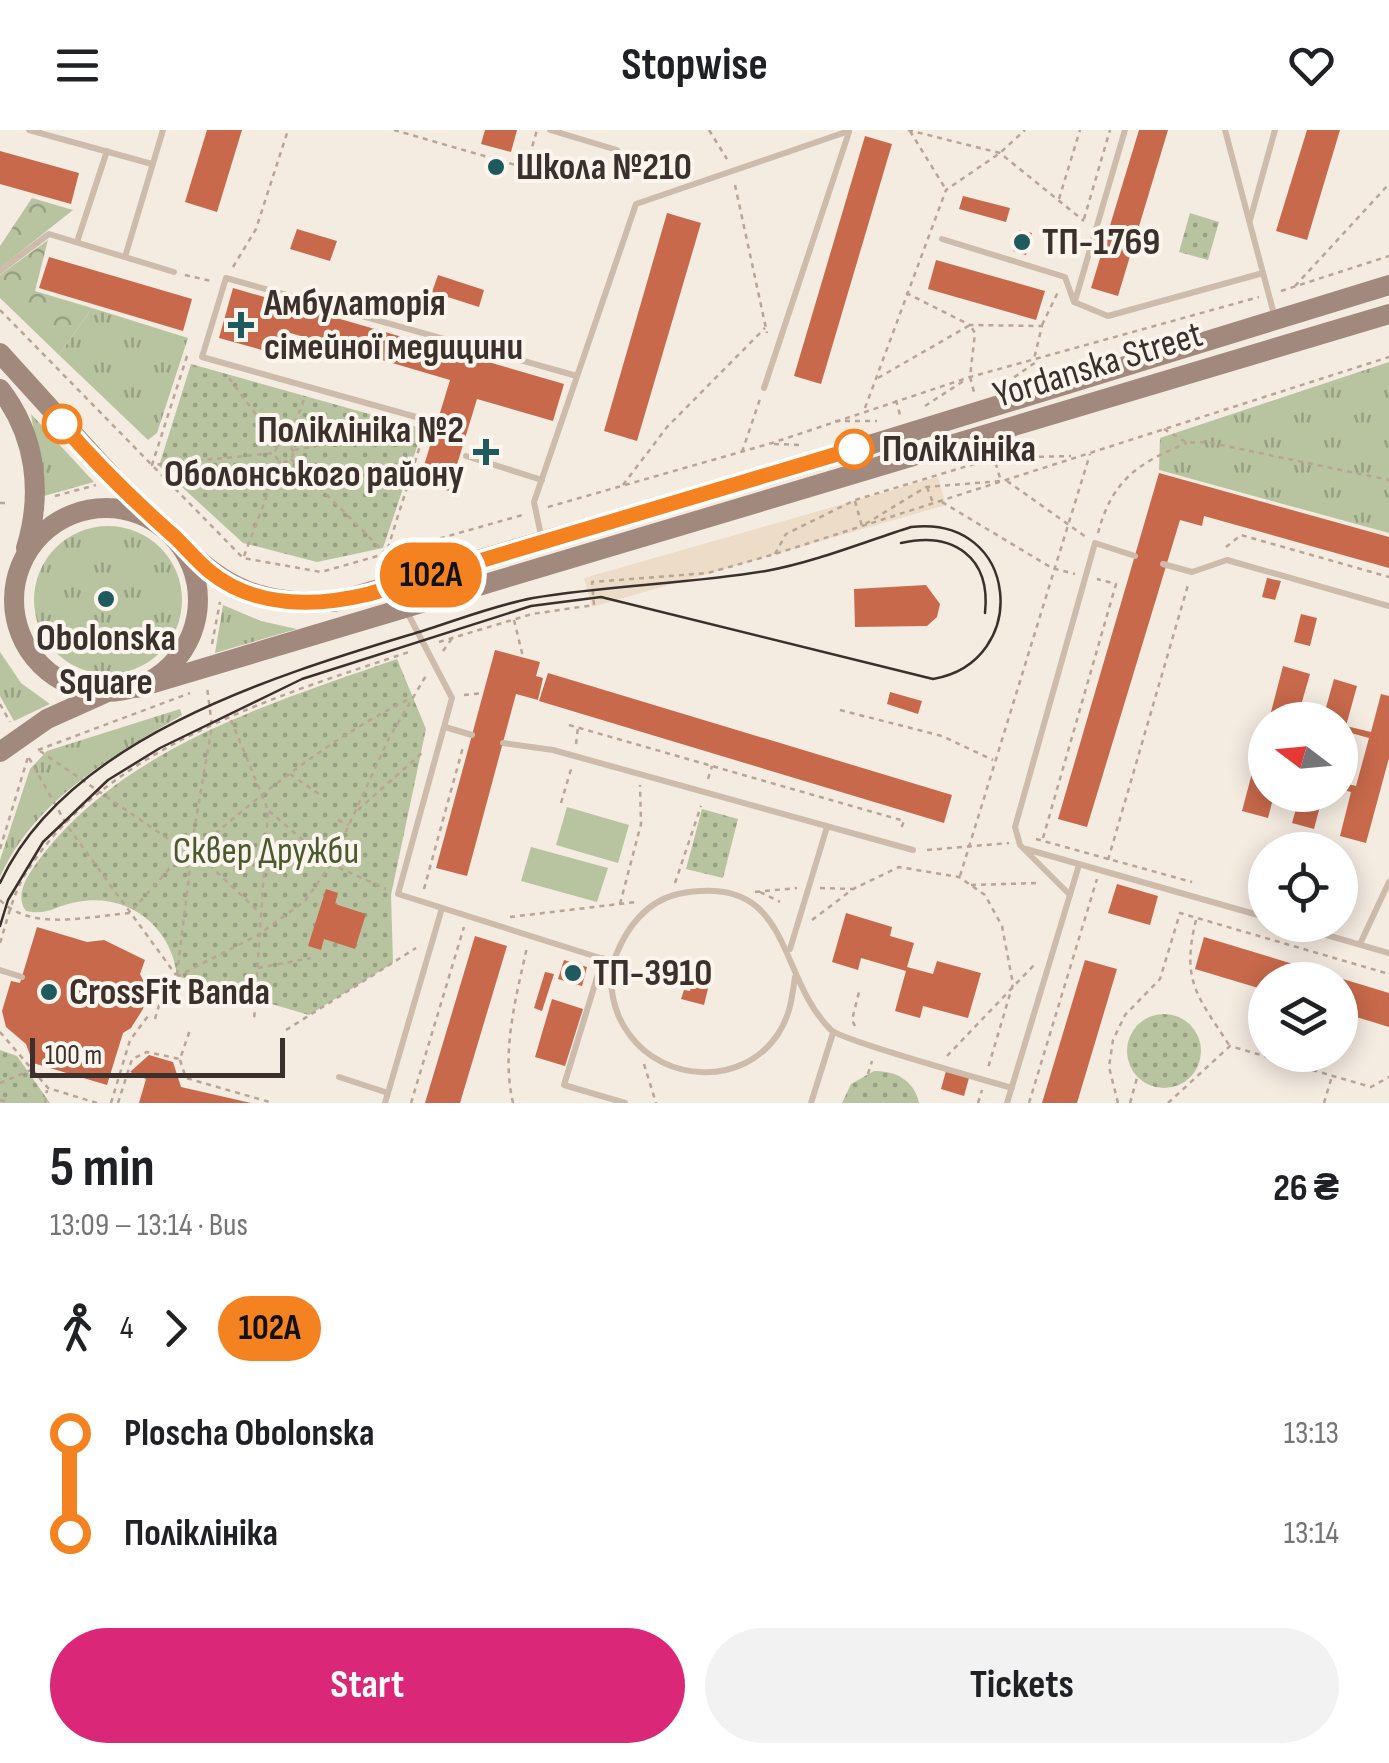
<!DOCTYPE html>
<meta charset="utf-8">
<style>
:root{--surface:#fff;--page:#f2f2f2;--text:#202124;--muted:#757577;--accent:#db2777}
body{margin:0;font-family:"Sofia Sans Condensed",sans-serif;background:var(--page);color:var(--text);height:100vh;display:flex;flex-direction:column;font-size:38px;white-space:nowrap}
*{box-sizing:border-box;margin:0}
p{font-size:32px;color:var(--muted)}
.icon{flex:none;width:55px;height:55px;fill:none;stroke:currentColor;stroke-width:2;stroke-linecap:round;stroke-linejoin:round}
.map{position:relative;height:973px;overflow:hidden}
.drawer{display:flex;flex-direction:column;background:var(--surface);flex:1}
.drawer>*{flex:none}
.badge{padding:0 20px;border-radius:32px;font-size:35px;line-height:65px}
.needle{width:65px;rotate:286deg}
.buttons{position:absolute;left:1248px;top:572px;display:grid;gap:20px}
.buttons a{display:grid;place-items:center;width:110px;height:110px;border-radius:50%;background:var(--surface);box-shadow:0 5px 25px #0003;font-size:50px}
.scale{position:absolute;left:30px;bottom:25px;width:255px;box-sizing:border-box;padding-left:10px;border:5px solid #3b302b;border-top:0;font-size:28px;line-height:35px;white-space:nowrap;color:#3b302b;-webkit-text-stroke:8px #fbf5ee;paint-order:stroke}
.map>.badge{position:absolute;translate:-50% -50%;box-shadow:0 0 0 5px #fff}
.legs{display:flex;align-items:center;gap:15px;height:110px;padding:0 50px;font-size:32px}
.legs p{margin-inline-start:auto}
.summary{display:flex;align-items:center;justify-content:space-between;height:170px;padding:0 50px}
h1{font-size:55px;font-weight:700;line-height:75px}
.cta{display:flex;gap:20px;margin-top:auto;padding:20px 50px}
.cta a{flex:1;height:115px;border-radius:60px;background:var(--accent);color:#fff;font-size:40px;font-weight:700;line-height:115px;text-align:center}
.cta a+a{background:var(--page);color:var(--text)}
ul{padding:0 50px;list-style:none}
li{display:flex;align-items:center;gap:35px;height:100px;font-size:38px}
li i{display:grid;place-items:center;width:15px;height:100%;margin:0 12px;background:currentColor}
li i::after{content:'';width:25px;height:25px;margin:-12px;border:8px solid;border-radius:50%;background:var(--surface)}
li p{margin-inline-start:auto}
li:first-child i{background:linear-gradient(#0000 50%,currentColor 0)}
li:last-child i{background:linear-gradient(currentColor 50%,#0000 0)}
header{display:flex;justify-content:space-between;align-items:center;height:130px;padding:0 50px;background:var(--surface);font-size:45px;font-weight:700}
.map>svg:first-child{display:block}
.grass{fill:url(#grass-tufts)}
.forest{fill:url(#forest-crowns)}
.park{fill:url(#park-dots)}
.pitch{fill:#b8c4a0}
.plaza{fill:#ecdcc8}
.building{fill:#c8694b}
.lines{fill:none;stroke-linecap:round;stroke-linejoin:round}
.path{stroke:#b9a596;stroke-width:2.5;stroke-dasharray:5 5;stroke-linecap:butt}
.lane{stroke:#cdbbac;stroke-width:6}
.secondary{stroke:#a18a7d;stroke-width:20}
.tram{stroke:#3b302b;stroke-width:2.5}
.line-1-casing{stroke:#fff;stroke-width:22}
.line-1{stroke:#f58220;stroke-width:15}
.poi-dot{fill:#1f5a5e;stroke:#fbf5ee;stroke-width:4}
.stop-1-dot{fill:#fff;stroke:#f58220;stroke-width:5}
.labels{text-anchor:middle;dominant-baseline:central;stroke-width:8;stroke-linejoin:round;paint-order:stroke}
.poi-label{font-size:38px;font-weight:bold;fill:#3b302b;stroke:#fbf5ee;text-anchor:start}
.street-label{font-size:38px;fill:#3b302b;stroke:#fbf5ee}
.stop-label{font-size:38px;font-weight:bold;fill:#3b302b;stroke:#fbf5ee;text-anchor:start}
.park-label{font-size:38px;fill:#4a5a2e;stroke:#fbf5ee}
</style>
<header><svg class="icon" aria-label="menu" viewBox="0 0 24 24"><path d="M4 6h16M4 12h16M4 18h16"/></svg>Stopwise<svg class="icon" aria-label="heart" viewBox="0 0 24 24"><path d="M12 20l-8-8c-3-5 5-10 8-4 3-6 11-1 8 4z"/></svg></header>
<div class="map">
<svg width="1389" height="973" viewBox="0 0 1389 973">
<defs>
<pattern id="grass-tufts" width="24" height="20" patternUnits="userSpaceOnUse" patternTransform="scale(2.5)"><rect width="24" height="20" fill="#b8c4a0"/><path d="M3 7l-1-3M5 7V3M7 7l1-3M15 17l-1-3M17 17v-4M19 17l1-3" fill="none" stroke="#97a083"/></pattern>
<pattern id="forest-crowns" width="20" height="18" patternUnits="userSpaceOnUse" patternTransform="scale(2.5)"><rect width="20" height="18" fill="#b8c4a0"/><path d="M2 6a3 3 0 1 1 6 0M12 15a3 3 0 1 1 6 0" fill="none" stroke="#97a083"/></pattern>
<pattern id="park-dots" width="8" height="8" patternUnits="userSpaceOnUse" patternTransform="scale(2.5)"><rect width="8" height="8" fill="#b8c4a0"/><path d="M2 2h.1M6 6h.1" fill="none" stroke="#97a083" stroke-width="1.8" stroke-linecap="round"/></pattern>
</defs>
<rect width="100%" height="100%" fill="#f4ebe1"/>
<!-- grass -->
<g class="grass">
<path d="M92,178L188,208L157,303L148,310L59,225Z"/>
<path d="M1389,232V403L1159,340L1160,308Z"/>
<path d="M31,284L94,352L44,366Z"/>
<circle cx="108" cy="470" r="74"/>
<path d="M223,475L261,491L297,499L215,523Z"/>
<path d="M0,522L21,553L50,574L14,591L0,566Z"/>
<path d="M180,579L182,585C113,626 34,670 0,747V730L30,639L47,621Z"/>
</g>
<!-- forest -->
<g class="forest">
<path d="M32,68L73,80L0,138V116Z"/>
<path d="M48,110L35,161L92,178L59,225L0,168V145Z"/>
</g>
<!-- park -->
<g class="park">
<path d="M1190,83L1219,92L1208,130L1179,122Z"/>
<path d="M191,234L423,299L383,418L317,432L243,413L159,336Z"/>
<path d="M397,529L426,599L391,765L393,833L309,885L177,846C172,797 128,762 77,772C56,775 49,786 26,781C13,764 30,742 41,727C125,617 271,573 397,529Z"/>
<path d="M702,679L738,689L723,748L686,739Z"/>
<circle cx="1164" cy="921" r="37"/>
<path d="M0,920L17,926L50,973H0Z"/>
<path d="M874,941C896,941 914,950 919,973H842L851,954Z"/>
</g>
<!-- pitch -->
<g class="pitch">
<path d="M567,677L629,695L618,733L556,715Z"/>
<path d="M531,717L608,738L597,772L521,751Z"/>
</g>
<!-- plaza -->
<path class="plaza" d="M938,347L946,375L592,477L584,448Z"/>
<!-- building -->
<g class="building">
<path d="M207,0H242L217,82L185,72Z"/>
<path d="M485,0H517L511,22L481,14Z"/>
<path d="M1139,0H1168L1118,166L1091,158Z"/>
<path d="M1307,0H1340L1307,110L1276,101Z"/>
<path d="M865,6L892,14L821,254L794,246Z"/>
<path d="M0,21L79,43L71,74L0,54Z"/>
<path d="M963,66L1010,78L1006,92L959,79Z"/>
<path d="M667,83L701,93L637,311L604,301Z"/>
<path d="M297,99L337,111L330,131L290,119Z"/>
<path d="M1019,100L1032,103L1026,125L1013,121Z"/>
<path d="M49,127L192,169L183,201L39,158Z"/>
<path d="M936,130L1045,161L1036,190L928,159Z"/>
<path d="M438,145L484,160L479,177L432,162Z"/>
<path d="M233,158L564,254L553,291L477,269L449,361L419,352L450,250L287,202L280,225L219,208Z"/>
<path d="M1159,343L1389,407V438L1204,386L1202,396L1180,390L1087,697L1058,689Z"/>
<path d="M1267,448L1281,451L1275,470L1262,467Z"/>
<path d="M926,455L940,474L937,487L927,496L855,497L854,459Z"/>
<path d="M1301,484L1317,488L1310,516L1294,512Z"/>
<path d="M495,520L540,532L536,546L543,548L538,570L516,564L467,746L436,738Z"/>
<path d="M1283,536L1310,544L1299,582L1323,588L1334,549L1357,556L1346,596L1371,602L1381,564L1389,566V628L1366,713L1340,706L1351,662L1340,659V652L1356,656L1369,608L1340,600V590H1294L1271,582Z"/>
<path d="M548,543L952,665L944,693L539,571Z"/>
<path d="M890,562L922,571L918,584L887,574Z"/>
<path d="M1256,628L1265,630V665H1274L1268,688L1242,681Z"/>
<path d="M1300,665H1323L1314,699L1292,693Z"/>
<path d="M1117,754L1158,766L1150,795L1108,783Z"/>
<path d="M326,759L338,763L335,774L366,784L355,819L324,809L321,820L308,816Z"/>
<path d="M846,783L892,797L890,806L914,813L907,837L933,844L937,831L981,843L968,888L923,876L920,888L895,881L906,841L861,828L858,840L832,832Z"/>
<path d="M37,797L87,812L104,810L145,830L140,844L147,858L143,879L131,898L123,903L107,955L33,933L26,914L6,897L2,881L11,851L20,853Z"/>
<path d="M475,806L507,816L460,973H425Z"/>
<path d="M1204,807L1389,863V897L1340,882V850H1265V860L1195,839Z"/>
<path d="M564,830L587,837L582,856L558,849Z"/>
<path d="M1085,830L1117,839L1077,973H1042Z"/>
<path d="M695,838L712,842L704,875L681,869L684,860L690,861Z"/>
<path d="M545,842L554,844L542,881L534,878Z"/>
<path d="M552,869L583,879L565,936L535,927Z"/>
<path d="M149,925L173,932L181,957L251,973H139L146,949L130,942Z"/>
<path d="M946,941L969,948L964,966L941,959Z"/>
</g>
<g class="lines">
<!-- path -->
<g class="path">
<path d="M394,0L526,38L537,0"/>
<path d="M709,0L727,29"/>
<path d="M908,0L1000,23L1084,91"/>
<path d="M910,1L945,58"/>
<path d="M735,55L767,203"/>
<path d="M1059,69L1080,0"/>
<path d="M1084,89L1110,0"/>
<path d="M233,137L256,99L288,0"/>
<path d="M185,145L211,151"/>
<path d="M1295,156L1389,54"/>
<path d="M1281,161L1389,126"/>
<path d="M906,163L970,195L1042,196L1034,229"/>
<path d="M0,180L243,428L321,442L526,384"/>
<path d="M1042,195L1058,162"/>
<path d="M187,226L152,335L275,323"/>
<path d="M229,248L279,316"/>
<path d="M878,248L970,195L975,203L970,247L974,262"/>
<path d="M1006,253L1036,232"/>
<path d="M896,270L900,285"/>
<path d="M925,276L965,250"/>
<path d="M865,278L946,60L1000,23L1025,0"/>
<path d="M835,291H877"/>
<path d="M1164,299L1187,313L1207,312L1389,350"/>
<path d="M288,312L304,269"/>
<circle cx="284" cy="323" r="9"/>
<path d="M774,314L801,315"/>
<path d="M294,320L410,299"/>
<path d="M742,322L760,269"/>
<path d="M291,329L386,424L425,300"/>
<path d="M1007,351L1086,407"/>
<path d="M623,355L667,297L765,198"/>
<path d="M927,357L933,373"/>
<path d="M55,366L96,355"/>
<path d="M855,371L862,396L926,357L1001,351L994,328"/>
<path d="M942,372L1052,438L1075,444"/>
<path d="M0,373H9"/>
<path d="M548,377L772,313L970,247L1259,167"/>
<path d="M1098,403C1112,350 1138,333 1187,313"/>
<path d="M1226,417L1241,405L1389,447"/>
<path d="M775,424L786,404L855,370L994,328L1071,326"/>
<path d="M244,426L280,331"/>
<path d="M514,490L523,527"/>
<path d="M439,512L532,484L594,475L592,452L708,443L775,424L1389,227"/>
<path d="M212,514L220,472"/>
<path d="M443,521L453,507"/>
<path d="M464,565L483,563"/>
<path d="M0,574L10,592"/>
<path d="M840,580L942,606L993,630"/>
<path d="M231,590L268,680L254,891"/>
<path d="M569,595L904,691L900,701"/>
<path d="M576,614L578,597"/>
<path d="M38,620L190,563"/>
<path d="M40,621L180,717"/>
<path d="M29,628L68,697L176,845"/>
<path d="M290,644L319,664"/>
<path d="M708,649L712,636"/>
<path d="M561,673L572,636"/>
<path d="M358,680L423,622"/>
<path d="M269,681L331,734L386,759"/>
<path d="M338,690L349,695"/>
<path d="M1043,708L1116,454L1097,449"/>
<path d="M1036,709L1192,752"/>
<circle cx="190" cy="725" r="12"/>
<path d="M192,713L212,596L207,557"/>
<path d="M200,717C265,660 330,609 407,570"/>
<path d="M0,719L28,627"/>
<path d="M927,720L1009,713"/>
<path d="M202,728L259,782"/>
<path d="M1108,730L1188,455"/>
<path d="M960,746L1090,324"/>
<path d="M675,753L701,676"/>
<path d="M971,755L1038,753"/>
<path d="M820,758L852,759"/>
<path d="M424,759L463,617"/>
<path d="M755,762L797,758"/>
<path d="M760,762L780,772"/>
<path d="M0,770C31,802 90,786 130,783L178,729"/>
<path d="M620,774L641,694L640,655"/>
<path d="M510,787L636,772"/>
<path d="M812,790L853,759L899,737L959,747L985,765L1002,796L1013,854L988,938"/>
<path d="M1196,790C1181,851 1197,865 1229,915"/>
<path d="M0,813C7,791 12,768 23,748C100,618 277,566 412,521"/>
<path d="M258,838L311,828"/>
<path d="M177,845L190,738"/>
<path d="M155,889L166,852L258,805L305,771L331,734L389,608L427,544"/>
<path d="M855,896L852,890L859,862"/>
<path d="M286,900L416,818"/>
<path d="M0,902L48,958L97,973"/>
<path d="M947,926L1035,834"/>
<path d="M180,930L186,948L273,973"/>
<path d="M644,934L656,973"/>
<path d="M868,944L872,931"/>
<path d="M0,953L31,940"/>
<path d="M0,970L10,973"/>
<path d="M45,973L47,960"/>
<path d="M111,973L130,910L148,886"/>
<path d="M118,973L132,929L147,922L180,929L190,900"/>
<path d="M411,973L464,797"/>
<path d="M513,973C501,921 516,868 527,817"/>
<path d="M978,973L982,960"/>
<path d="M1029,973L1097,749"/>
<path d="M1118,973L1109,937L1113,910L1125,885L1160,849L1180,783L1389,844"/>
<path d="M1130,973L1137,948"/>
<path d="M1168,973L1230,916L1371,957L1389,947"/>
<path d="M1324,973L1332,946"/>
</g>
<!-- lane -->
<g class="lane">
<path d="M29,0L152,34"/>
<path d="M550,0L617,20L628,46"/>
<path d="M1225,0L1275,188"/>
<path d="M1250,90L1275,0"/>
<path d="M942,109L1065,147L1074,172L1108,186L1263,143"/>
<path d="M77,112L107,21"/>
<path d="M125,127L163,0"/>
<path d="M0,141L49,104L174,142"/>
<path d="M1075,171L1125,0"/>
<path d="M764,258L849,2"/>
<path d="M427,290L202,227L226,148L577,246"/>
<path d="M466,326L542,350"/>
<path d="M542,410L534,372L636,74L849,1"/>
<path d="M1163,434L1192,442L1227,430L1389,476"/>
<path d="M406,480L452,568L398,764L613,832"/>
<path d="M445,597L472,605"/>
<path d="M503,613L553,620L913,720"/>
<path d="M1026,719L1265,787"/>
<path d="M1070,765L1020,715L1015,697L1095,413L1135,426"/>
<path d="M1292,795L1389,823"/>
<path d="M1360,814L1389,752"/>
<path d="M790,819L827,697"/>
<path d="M603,828L564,955L625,973"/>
<path d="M0,840L22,847"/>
<path d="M795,847C792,868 790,886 778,904C743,957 664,953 629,904C613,883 606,851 616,825C627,797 647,771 678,764C794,741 775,845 831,900C843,911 985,950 1012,958"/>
<path d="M339,947L388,963"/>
<path d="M385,973L442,778"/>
<path d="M811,973L833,903"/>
<path d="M1007,973L1079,735"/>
</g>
<!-- secondary -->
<g class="secondary">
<path d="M0,223L145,383"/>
<path d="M0,259C36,305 43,363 26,418"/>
<circle cx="106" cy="470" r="92"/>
<path d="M175,408C228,461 259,473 334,472L804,335L1389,155"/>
<path d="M137,558L1389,184"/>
<path d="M0,622L47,589L105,563"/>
</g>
<!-- tram -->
<g class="tram">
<path d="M901,413C953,401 991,427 985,483"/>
<path d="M0,753C66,610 270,547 409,505C450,493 491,476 533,468C610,455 689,454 766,441C815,432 864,412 911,397C1020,384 1032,532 933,549L601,467L531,476L302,549L160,618L108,650L43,712L8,770L0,796"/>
</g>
</g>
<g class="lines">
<!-- line-1 casing -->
<g class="line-1-casing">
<path id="line-1" d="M62,294C98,336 135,372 176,408C187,419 197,431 209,441C254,478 315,477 369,464L854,319"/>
</g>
<!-- line-1 -->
<use href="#line-1" class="line-1"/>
</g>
<!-- markers -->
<g class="poi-dot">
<circle cx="496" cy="37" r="10"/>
<circle cx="1022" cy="112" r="10"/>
<path d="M236 180h10v10h10v10h-10v10h-10v-10h-10v-10h10z"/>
<path d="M481 307h10v10h10v10h-10v10h-10v-10h-10v-10h10z"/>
<circle cx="106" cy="469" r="10"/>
<circle cx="573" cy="843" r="10"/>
<circle cx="49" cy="862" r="10"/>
</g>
<g class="stop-1-dot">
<circle cx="62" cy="294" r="18"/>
<circle cx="854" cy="319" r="18"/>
</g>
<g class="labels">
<!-- poi labels -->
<g class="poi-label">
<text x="516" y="37">Школа №210</text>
<text x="1042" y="112">ТП-1769</text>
<text x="264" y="173">Амбулаторія<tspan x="264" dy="44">сімейної медицини</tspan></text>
<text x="464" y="300" text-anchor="end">Поліклініка №2<tspan x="464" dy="44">Оболонського району</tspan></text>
<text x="106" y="508" text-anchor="middle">Obolonska<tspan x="106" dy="44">Square</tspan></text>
<text x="593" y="843">ТП-3910</text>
<text x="69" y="862">CrossFit Banda</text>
</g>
<!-- street labels -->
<g class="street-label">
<text transform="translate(1098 235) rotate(-17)">Yordanska Street</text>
</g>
<!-- stop labels -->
<g class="stop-label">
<text x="882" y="319">Поліклініка</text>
</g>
<!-- park labels -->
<g class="park-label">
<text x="266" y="721">Сквер Дружби</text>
</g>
</g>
</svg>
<div class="buttons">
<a><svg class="needle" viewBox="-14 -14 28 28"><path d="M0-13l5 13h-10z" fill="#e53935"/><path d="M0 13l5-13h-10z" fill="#757577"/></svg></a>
<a><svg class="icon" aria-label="locate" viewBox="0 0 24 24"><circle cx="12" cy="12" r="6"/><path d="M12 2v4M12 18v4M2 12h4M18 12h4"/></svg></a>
<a><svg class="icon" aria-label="layers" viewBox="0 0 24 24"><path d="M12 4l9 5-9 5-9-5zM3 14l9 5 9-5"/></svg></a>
</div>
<div class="scale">100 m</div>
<b class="badge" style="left:431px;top:445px;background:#f58220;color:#111">102А</b>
</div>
<section class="drawer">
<div class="summary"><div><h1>5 min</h1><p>13:09 – 13:14 · Bus</p></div><b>26 ₴</b></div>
<div class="legs"><svg class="icon" aria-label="walk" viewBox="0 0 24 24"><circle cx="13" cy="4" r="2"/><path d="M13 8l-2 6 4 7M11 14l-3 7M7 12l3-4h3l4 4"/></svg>4<svg class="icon" aria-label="forward" viewBox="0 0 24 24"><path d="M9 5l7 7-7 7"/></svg><b class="badge" style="background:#f58220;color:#111">102А</b></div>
<ul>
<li><i style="color:#f58220"></i><b>Ploscha Obolonska</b><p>13:13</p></li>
<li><i style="color:#f58220"></i><b>Поліклініка</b><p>13:14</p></li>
</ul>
<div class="cta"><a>Start</a><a>Tickets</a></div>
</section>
